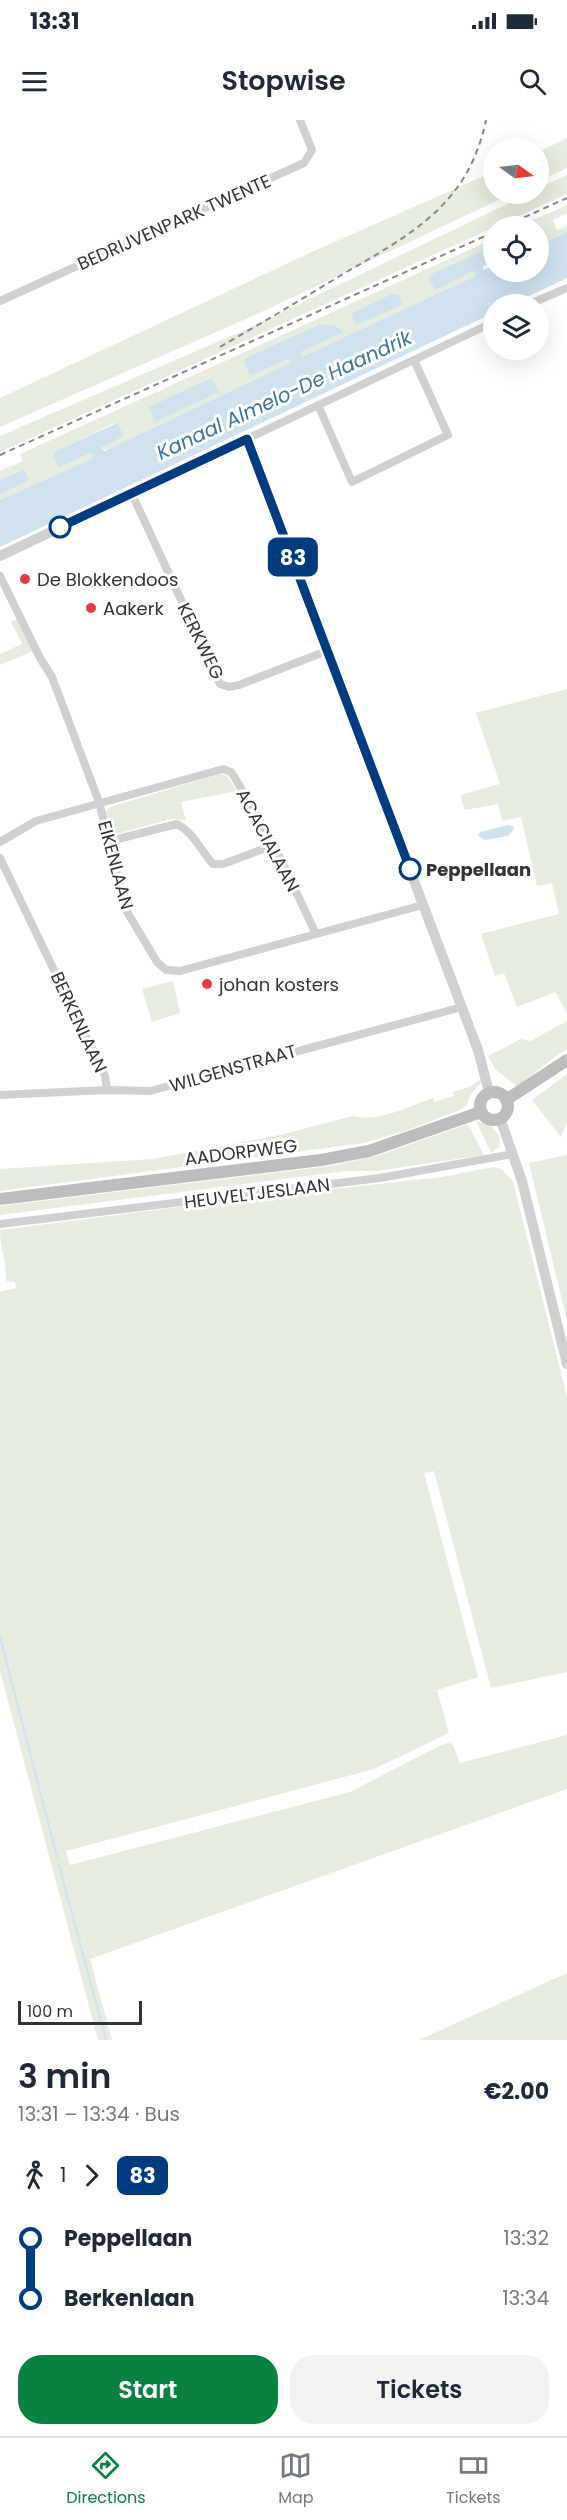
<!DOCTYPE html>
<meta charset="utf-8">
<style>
:root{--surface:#fff;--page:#f2f2f3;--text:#1f2937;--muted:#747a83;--line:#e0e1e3;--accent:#0b8043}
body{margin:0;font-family:Poppins,sans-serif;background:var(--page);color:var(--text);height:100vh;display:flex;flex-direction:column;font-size:22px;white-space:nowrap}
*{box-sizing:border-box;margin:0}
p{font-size:20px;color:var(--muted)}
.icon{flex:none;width:33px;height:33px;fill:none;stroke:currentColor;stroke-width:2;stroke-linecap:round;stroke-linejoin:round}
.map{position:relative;height:1920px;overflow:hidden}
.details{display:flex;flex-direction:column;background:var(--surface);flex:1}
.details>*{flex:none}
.badge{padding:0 12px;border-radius:9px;font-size:21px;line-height:39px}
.needle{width:39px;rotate:104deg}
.buttons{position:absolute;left:483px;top:18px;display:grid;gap:12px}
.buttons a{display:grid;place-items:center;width:66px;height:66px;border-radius:50%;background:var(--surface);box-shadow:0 6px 24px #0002;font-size:30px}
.scale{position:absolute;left:18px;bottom:15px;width:124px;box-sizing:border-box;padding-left:6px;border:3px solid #333;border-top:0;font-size:16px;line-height:21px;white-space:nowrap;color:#333;-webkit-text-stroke:4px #fff;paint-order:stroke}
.map>.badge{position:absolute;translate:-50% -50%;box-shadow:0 0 0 3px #fff}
.legs{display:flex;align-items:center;gap:9px;height:66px;padding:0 18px;font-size:20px}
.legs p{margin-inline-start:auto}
.summary{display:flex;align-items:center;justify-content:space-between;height:102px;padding:0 18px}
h1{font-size:33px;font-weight:600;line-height:45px}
.cta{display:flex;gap:12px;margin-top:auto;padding:12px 18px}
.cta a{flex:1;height:69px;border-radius:24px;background:var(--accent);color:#fff;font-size:24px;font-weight:600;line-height:69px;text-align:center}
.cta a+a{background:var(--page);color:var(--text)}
ul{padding:0 18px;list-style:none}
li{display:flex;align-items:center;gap:21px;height:60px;font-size:22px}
li i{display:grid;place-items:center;width:9px;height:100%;margin:0 8px;background:currentColor}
li i::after{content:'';width:15px;height:15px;margin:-8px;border:4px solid;border-radius:50%;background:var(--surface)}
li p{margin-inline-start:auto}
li:first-child i{background:linear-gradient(#0000 50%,currentColor 0)}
li:last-child i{background:linear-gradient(currentColor 50%,#0000 0)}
.status{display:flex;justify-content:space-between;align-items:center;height:42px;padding:0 30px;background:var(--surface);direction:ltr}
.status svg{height:16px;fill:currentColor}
header{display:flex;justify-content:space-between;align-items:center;height:78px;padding:0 18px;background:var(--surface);font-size:27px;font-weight:600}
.tab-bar{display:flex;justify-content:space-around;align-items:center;height:84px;border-top:2px solid var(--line);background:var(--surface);font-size:16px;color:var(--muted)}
.tab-bar a{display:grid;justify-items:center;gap:3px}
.tab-bar .selected{color:var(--accent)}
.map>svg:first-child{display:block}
.green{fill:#e6ecdf}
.water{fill:#cfe2ee}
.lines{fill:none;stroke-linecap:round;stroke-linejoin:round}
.stream{stroke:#cfe2ee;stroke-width:2}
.minor{stroke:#d0d0d0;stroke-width:8}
.tertiary{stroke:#d0d0d0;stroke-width:10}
.secondary{stroke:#bdbdbd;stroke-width:12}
.rail{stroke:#888;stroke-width:2;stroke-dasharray:6 4.5;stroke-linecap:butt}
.line-1-casing{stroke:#fff;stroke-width:14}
.line-1{stroke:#003b80;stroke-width:9}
.stop-1-dot{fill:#fff;stroke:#003b80;stroke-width:3}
.poi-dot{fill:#e63946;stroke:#fff;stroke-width:2}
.labels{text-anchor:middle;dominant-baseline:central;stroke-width:6;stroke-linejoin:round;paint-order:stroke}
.street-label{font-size:18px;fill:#333;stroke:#fff}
.poi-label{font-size:18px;fill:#333;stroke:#fff;text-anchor:start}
.stop-label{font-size:18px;font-weight:bold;fill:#333;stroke:#fff;text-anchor:start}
.water-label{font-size:20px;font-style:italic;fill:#3f7597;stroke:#fff}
</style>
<div class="status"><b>13:31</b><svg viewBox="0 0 49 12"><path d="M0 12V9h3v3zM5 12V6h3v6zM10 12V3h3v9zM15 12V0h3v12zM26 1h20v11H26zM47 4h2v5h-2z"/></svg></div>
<header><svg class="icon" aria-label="menu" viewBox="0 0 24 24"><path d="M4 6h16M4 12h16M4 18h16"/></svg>Stopwise<svg class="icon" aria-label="search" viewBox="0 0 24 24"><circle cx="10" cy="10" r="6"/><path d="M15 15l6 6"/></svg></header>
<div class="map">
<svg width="567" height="1920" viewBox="0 0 567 1920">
<rect width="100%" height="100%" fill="#fff"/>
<!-- green -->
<g class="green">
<path d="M567,18V48L539,61V32Z"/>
<path d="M493,52L494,74H511L255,195L0,307V278L314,131Z"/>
<path d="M567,55V74L0,332V316L247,209L528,74H538L539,68Z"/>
<path d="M567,85V93L553,100L557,110L567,106V112L539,125L538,106H520Z"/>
<path d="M493,119V126L430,156L473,151L476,153L473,157L302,237L301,232L344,212L334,205L320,204L245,238L244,242L250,256L288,239H291L292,242L111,328L102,330L103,326L124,316L114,303L53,333V335L92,332L95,335L91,339L0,380V374L29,361L21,350L0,360V351L23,341L20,334Z"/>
<path d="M18,499L33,531L0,545V534L22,524L11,502Z"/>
<path d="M567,569V895L556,872L517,887L504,853L495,856L481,814L559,794L552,763L537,766L521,697L502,701L498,684L465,690L460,675L500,664L476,593Z"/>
<path d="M220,654L227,656L237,671L181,682L186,700L171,699L120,713H112L106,692L110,687Z"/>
<path d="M173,861L180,893L152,902L142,869Z"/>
<path d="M567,901V929C549,939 535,955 517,966L496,950L488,936L521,919L530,921Z"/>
<path d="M567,954V1002L561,1017L532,980Z"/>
<path d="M481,959V963L471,974L466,986L462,989L408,1010L364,1023L0,1071V1049L153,1039L280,1015L353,996C378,1003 409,986 433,978L434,982L454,976L453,972L471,966Z"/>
<path d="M476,1001L490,1004L500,1017L499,1027L491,1033Z"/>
<path d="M468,1004L484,1035L376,1051H346L0,1095V1086L330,1046L377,1036Z"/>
<path d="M567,1035V1201L529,1043Z"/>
<path d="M493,1047L502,1049L513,1062L567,1277V1552L491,1568L434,1351L424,1353L478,1557L437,1570L449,1613L374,1649L66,1731L70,1745L350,1672L441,1625L450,1623L453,1625L460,1643L567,1615V1669L90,1839L112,1920H98L0,1551V1172L16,1168L15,1162L6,1161C7,1143 0,1127 0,1110L234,1080L442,1057Z"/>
<path d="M567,1853V1920H419Z"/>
</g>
<!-- water -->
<g class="water">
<path d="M567,112V158L512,184H494L493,193L0,427V380L91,339L95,335L90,333L59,347L53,335L54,332L117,303L124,316L101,328L104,331L111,328L292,242L288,239L250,256L244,242L245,238L320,204L334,205L344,212L301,232L302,237L473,157L476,154L473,151L435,170L429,158L432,154L493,126V142L483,146V150L493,147L494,152H538L539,125Z"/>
<path d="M392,174H398L402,185L356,205L352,198L353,193Z"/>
<path d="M209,259L214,261L219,272L155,302L149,287Z"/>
<path d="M24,349L29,361L0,374V360Z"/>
<path d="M508,705L513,706L514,709L508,716L485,720L478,716L480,712Z"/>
</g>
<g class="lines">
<!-- stream -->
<g class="stream">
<path d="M0,1517L57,1737"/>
<path d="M59,1745L106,1920"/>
</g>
<!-- minor -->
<g class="minor">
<path d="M0,181L304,43L312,30L300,0"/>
<path d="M530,184L567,168"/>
<path d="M318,285L352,362L448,315L414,240"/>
<path d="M247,319L494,202"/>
<path d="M132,374L220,564L229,567L239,565L329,530"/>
<path d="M0,456L40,538L52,557L99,682L126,790L157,842L166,850L180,851L423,785"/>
<path d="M110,721L177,704C194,713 201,731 213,744H223L274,725"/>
<path d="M0,722L36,701L223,649L231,652L235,658L274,725L316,814"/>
<path d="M0,738L105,956L107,970"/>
<path d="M0,975L107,970L150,971L462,887"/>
<path d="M0,1104L380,1058L513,1034"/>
</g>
<!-- tertiary -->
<g class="tertiary">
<path d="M0,436L247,319L478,930L489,972"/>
<path d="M500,998L522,1061L567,1244"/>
</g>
<!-- secondary -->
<g class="secondary">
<circle cx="494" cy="986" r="14"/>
<path d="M506,980L567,940"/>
<path d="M0,1079L321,1040L369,1031L481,992"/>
</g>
<!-- rail -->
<g class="rail">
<path d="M505,106L567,78"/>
<path d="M220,227C260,204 299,181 338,157C408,116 468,87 486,0"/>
<path d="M0,335L494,112"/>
</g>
</g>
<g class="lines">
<!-- line-1 casing -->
<g class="line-1-casing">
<path id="line-1" d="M60,407L247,319L410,749"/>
</g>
<!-- line-1 -->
<use href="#line-1" class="line-1"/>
</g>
<!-- markers -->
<g class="stop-1-dot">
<circle cx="60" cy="407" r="10"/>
<circle cx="410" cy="749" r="10"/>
</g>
<g class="poi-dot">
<circle cx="25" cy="459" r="6"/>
<circle cx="91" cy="488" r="6"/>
<circle cx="207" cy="864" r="6"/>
</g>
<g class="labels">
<!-- street labels -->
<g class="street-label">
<text transform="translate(174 102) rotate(-24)">BEDRIJVENPARK TWENTE</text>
<text transform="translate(201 521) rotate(64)">KERKWEG</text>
<text transform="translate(268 720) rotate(62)">ACACIALAAN</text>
<text transform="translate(116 745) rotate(75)">EIKENLAAN</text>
<text transform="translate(79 902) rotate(65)">BERKENLAAN</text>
<text transform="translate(233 948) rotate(-16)">WILGENSTRAAT</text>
<text transform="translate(241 1032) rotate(-7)">AADORPWEG</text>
<text transform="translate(257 1073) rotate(-7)">HEUVELTJESLAAN</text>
</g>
<!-- poi labels -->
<g class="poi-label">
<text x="37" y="459">De Blokkendoos</text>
<text x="103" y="488">Aakerk</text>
<text x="219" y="864">johan kosters</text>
</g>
<!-- stop labels -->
<g class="stop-label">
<text x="426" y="749">Peppellaan</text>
</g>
<!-- water labels -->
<g class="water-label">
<text transform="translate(284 275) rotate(-25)">Kanaal Almelo-De Haandrik</text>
</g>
</g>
</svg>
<div class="buttons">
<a><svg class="needle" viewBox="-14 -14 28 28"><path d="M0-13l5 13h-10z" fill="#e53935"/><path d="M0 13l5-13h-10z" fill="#747a83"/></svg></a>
<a><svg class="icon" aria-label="locate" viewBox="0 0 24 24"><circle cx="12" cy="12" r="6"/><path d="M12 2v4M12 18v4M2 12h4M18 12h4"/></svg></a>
<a><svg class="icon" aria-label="layers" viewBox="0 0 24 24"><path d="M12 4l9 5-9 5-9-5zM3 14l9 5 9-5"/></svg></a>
</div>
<div class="scale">100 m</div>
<b class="badge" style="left:293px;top:437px;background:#003b80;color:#fff">83</b>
</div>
<section class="details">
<div class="summary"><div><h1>3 min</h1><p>13:31 – 13:34 · Bus</p></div><b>€2.00</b></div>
<div class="legs"><svg class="icon" aria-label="walk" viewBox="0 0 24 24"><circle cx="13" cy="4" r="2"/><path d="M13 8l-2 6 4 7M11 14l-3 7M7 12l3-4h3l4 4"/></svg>1<svg class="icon" aria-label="forward" viewBox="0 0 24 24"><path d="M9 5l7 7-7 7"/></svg><b class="badge" style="background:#003b80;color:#fff">83</b></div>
<ul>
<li><i style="color:#003b80"></i><b>Peppellaan</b><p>13:32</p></li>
<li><i style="color:#003b80"></i><b>Berkenlaan</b><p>13:34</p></li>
</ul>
<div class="cta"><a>Start</a><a>Tickets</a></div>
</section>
<nav class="tab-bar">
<a class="selected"><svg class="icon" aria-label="directions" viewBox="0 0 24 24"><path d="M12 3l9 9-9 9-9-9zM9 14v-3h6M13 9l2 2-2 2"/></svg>Directions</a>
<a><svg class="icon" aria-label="map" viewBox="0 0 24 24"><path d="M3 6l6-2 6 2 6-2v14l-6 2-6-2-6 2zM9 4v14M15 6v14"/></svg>Map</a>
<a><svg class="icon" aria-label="tickets" viewBox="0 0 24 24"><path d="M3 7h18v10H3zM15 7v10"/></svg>Tickets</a>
</nav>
